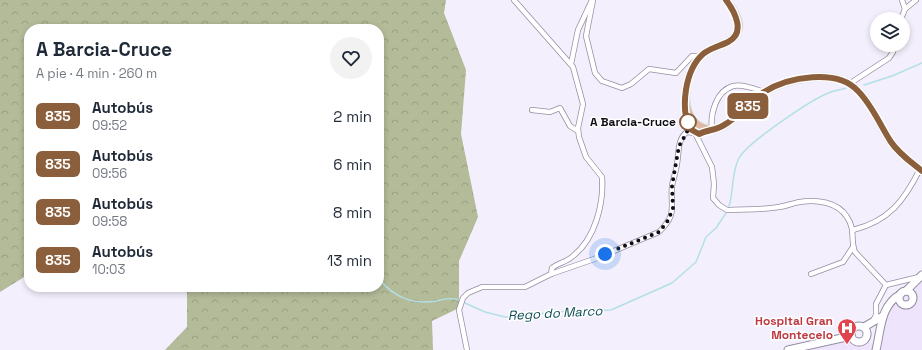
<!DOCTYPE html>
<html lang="es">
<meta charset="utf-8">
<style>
:root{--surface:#fff;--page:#f2f2f3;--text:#1f2937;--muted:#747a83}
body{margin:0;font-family:"Space Grotesk",sans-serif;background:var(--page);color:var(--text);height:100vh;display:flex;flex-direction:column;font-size:15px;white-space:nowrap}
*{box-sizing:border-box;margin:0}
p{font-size:13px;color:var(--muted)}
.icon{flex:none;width:22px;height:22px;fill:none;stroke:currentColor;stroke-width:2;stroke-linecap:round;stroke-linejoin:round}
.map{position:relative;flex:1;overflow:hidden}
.details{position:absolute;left:24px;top:24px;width:360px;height:268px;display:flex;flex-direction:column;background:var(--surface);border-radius:16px;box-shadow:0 2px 6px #0003}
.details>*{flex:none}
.badge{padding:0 8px;border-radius:6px;font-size:14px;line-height:26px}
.tools{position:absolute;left:870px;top:12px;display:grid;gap:8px}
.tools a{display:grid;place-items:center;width:40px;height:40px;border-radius:50%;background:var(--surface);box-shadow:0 2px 6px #0003;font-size:20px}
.you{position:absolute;width:20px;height:20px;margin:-10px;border:3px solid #fff;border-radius:50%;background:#1a73e8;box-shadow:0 0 0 6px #1a73e833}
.map>.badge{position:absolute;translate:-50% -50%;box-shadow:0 0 0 2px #fff}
.round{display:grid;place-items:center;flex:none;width:42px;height:42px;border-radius:21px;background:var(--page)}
.overview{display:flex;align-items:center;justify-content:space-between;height:68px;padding:0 12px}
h1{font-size:19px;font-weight:600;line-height:30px}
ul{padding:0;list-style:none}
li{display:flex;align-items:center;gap:12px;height:48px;padding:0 12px}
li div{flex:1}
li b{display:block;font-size:15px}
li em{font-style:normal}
li .badge{min-width:44px;font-weight:700;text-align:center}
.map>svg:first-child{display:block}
.built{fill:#eee5fd}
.forest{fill:url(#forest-crowns)}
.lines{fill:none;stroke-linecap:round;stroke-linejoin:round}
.stream{stroke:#b3e0e6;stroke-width:1.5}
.street-casing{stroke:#958da2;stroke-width:6}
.secondary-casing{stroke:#958da2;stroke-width:9}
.primary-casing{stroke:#d4d3d5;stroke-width:9}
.street{stroke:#fff;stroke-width:4.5}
.secondary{stroke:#fff;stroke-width:7}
.primary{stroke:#deb8a1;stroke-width:7}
.line-casing{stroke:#fff;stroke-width:9}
.line{stroke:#8b5e3c;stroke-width:6}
.walk{stroke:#100d14;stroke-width:4;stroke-dasharray:0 7.2}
.stop-dot{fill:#fff;stroke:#8b5e3c;stroke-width:2}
.labels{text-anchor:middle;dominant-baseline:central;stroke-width:3;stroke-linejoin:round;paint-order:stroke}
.stop-label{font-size:12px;font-weight:bold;fill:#100d14;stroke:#fff;text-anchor:end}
.health-label{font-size:12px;font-weight:bold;fill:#be3a42;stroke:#fff;text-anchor:end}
.water-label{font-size:13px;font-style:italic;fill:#0a4c53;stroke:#fff}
</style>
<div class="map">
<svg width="922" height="350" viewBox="0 0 922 350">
<defs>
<pattern id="forest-crowns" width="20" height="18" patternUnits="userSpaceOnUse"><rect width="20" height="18" fill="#b3bb99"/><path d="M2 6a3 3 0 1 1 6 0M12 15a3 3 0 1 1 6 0" fill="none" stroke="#99a083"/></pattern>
</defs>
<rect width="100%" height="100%" fill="#f4effd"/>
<!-- built -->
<g class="built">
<path d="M922,279V350H879L891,302L900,299Z"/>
<path d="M848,339L874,344L872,350H804Z"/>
</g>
<!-- forest -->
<path class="forest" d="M0,0H446L444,13L466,70L461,134L478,217L459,261V308L432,321L433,350H165L187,327V287H379V29H29V274L0,292Z"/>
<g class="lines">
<!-- stream -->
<g class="stream">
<path d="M864,85L892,76L922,63"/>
<path d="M729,206C734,191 731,173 739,158C747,143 813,98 831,92C835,90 841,90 846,88"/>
<path d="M379,279C395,298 413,305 437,301C444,299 452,297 458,300"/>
<path d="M465,303L485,312L505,317L569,311L611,310L672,283L696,262L706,237L716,228L726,213"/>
</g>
<!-- street casing -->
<g class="street-casing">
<g id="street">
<path d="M514,0L573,67L583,104L578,128L579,137L586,157L602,177C604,204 595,239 573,256C567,262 558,263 552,268L551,274"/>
<path d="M593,0L586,36L595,73L602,81L622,88L631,84L649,69L676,73L692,56H701"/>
<path d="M902,0L905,9"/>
<path d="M901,19L905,9L916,0"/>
<path d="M571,64L578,30L592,0"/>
<path d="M849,84L889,58L893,52L895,45"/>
<path d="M532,110L550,112L560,108L570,126L578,131"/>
<path d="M712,129C710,114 716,91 733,86C743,84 755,89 764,92"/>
<path d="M853,230C889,221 904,201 920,169"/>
<path d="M811,274L843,262L853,247"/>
<path d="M886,285L919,277"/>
<path d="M467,350L459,310L463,298L468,293L482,287H525L551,274L597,258L659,232C678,213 670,208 672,186C673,179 676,172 677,164C679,154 677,139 687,132L695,133L712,167L714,184L713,198L719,205L727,210C744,209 762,210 779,207C786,206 793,203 800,202C816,199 838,202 847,217C856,230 850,240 855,252L886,285L876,304V315L873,321"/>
</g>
</g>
<!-- secondary casing -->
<g class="secondary-casing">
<g id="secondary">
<path d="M906,291L922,275"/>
<circle cx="906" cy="298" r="7"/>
<circle cx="859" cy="334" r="8"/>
<path d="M864,327L883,316"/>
<path d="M788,350L851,336"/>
<path d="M876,350C881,330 880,305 901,294"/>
</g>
</g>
<!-- primary casing -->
<g class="primary-casing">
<path id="primary" d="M726,0C732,7 741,21 738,30C734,45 714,45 704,53C686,67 676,112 699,126C722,141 747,103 764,92C784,80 825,71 846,82C868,93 877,122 891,142C899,154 911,162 922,171"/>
</g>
<!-- street -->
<use href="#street" class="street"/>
<!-- secondary -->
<use href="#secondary" class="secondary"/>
<!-- primary -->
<use href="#primary" class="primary"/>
</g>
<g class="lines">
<!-- line casing -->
<g class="line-casing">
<path id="line" d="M726,0C735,12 746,33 728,42C720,46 710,48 703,54C685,70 680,108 690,129L699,134C707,130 717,130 724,125C739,117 750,102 764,92C788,77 837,68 858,91C872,105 880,125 891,142C899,154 911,162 922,171"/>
</g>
<!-- line -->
<use href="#line" class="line"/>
<!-- walk -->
<path class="walk" d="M605,254L659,232L667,222L673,209L672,186L679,146L687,132L688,122"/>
</g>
<!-- icons -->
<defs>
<g id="hospital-pin" transform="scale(1)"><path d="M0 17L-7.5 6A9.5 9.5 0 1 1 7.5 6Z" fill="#e0444e" stroke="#fff"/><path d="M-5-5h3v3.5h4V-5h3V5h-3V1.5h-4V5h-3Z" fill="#fff"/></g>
</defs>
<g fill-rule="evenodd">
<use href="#hospital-pin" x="847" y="328"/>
</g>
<!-- markers -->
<circle class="stop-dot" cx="688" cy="122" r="8"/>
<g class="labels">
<!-- stop labels -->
<g class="stop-label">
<text x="676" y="122">A Barcia-Cruce</text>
</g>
<!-- health labels -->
<g class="health-label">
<text x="833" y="321">Hospital Gran<tspan x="833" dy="14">Montecelo</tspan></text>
</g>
<!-- water labels -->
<g class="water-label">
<text transform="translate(555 313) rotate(-3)">Rego do Marco</text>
</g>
</g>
</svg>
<div class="tools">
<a><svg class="icon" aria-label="layers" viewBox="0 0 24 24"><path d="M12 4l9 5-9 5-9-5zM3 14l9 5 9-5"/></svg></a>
</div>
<div class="you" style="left:605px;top:254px"></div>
<b class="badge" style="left:748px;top:106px;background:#8b5e3c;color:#fff">835</b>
<section class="details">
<div class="overview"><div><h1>A Barcia-Cruce</h1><p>A pie · 4 min · 260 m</p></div><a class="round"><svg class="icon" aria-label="heart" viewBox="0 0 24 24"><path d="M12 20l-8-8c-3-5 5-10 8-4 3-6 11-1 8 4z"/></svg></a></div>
<ul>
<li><span class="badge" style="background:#8b5e3c;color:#fff">835</span><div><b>Autobús</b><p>09:52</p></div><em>2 min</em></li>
<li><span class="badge" style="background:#8b5e3c;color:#fff">835</span><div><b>Autobús</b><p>09:56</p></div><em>6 min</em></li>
<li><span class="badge" style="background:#8b5e3c;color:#fff">835</span><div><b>Autobús</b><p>09:58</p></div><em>8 min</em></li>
<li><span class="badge" style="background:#8b5e3c;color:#fff">835</span><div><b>Autobús</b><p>10:03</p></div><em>13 min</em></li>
</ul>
</section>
</div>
